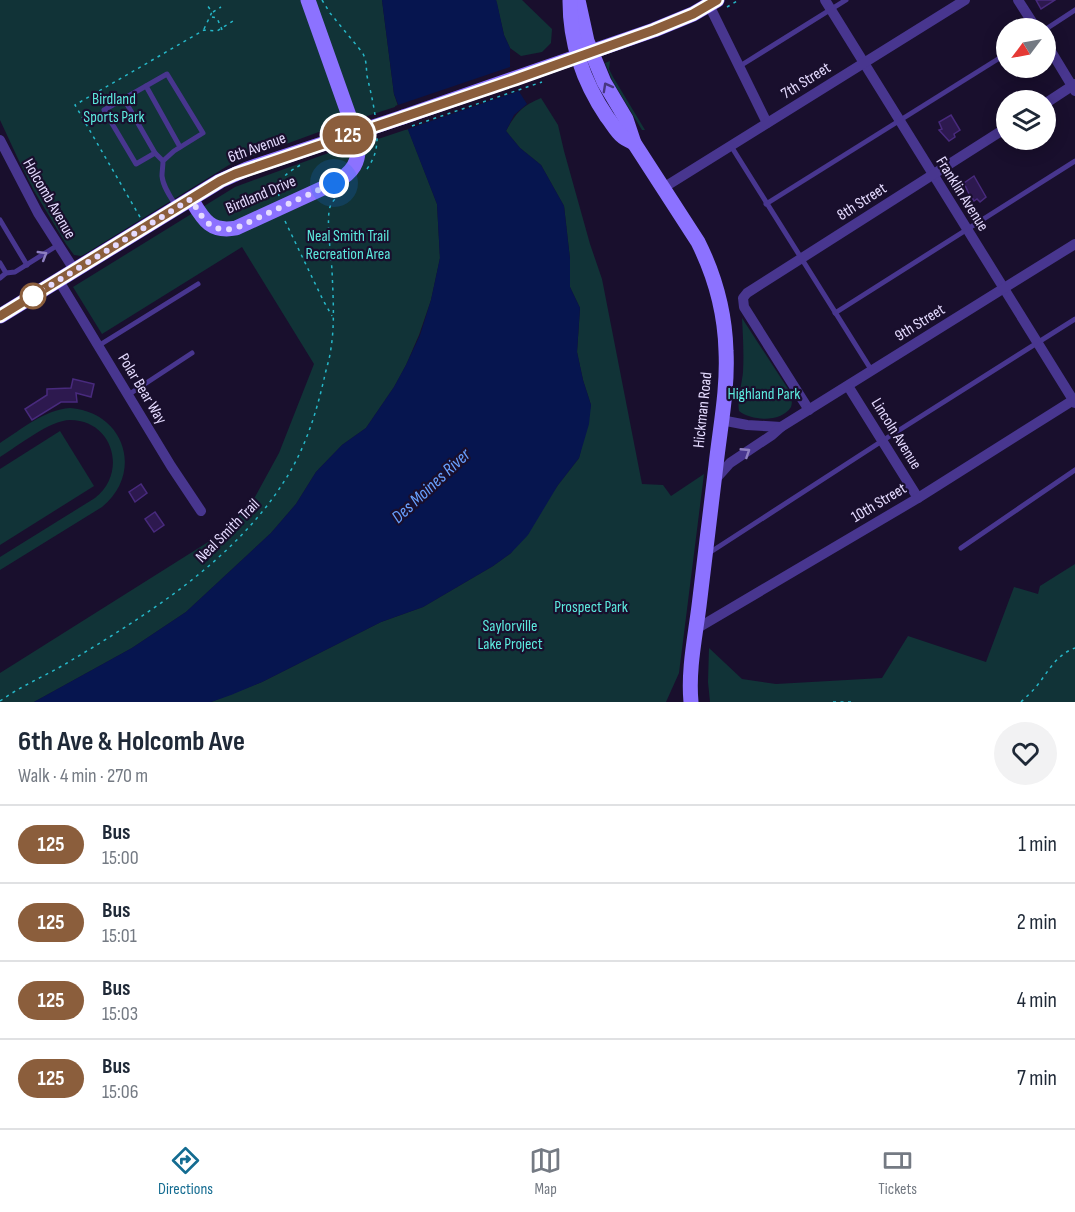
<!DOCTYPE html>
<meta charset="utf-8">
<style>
:root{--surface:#fff;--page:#f2f2f3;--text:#1f2937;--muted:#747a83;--line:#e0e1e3;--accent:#146c91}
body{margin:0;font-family:"Sofia Sans Condensed",sans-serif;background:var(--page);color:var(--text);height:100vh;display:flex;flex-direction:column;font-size:22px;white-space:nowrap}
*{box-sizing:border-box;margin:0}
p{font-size:20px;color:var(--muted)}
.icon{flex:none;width:33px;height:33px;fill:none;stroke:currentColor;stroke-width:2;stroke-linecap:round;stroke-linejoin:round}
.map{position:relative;height:702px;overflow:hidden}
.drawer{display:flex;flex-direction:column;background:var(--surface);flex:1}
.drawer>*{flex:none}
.badge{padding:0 12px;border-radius:20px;font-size:21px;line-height:39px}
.needle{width:39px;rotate:238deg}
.buttons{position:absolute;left:996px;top:18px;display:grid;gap:12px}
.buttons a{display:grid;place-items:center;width:60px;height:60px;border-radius:50%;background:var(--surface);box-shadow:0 3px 15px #0003;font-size:30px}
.you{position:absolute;width:30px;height:30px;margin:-15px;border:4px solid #fff;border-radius:50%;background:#1a73e8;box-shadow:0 0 0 9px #1a73e833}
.map>.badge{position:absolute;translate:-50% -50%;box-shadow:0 0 0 3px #fff}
.round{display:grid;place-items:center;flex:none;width:63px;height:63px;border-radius:32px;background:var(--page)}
.head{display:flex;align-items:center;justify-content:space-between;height:102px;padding:0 18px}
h1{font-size:28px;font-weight:700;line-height:45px}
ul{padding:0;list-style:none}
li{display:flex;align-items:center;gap:18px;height:78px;padding:0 18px;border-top:2px solid var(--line)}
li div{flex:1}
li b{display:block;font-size:22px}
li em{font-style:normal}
li .badge{min-width:66px;font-weight:700;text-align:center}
.menu{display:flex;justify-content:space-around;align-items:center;height:84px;border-top:2px solid var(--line);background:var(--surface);font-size:16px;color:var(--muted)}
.menu a{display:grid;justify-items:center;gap:3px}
.menu .selected{color:var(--accent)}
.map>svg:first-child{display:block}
.green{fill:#113337}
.water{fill:#06154f}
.pier{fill:#190f2d}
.building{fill:#2d194f;stroke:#482a7d;stroke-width:1.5}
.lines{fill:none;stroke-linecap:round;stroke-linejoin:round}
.path{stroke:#26b7c8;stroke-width:1.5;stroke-dasharray:3 4.5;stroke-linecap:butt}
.lane{stroke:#48368f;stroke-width:5}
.street{stroke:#48368f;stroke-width:10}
.secondary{stroke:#8c72ff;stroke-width:15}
.path-bridge{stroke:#26b7c8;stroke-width:1.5;stroke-dasharray:3 4.5;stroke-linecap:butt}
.secondary-bridge{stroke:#8c72ff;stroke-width:15}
.oneway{stroke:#473781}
.oneway2{stroke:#8f80c1}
.line-casing{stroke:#fff;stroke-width:14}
.line{stroke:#8b5e3c;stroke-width:9}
.walk{stroke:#e5dbff;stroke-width:6;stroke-dasharray:0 10.8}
.stop-dot{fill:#fff;stroke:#8b5e3c;stroke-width:3}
.labels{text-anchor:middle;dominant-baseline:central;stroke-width:4.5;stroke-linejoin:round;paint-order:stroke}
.street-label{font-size:16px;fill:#e5dbff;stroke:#190f2d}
.park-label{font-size:16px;fill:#5ceade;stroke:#190f2d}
.water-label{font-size:18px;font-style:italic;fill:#69a1ff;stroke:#190f2d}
</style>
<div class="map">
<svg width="1075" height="702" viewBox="0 0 1075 702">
<rect width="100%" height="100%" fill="#190f2d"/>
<!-- green -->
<g class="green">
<path d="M0,0H382L394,94L398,106L327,129L229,165L85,254L81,256L74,255L66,244L34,191L19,161L0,120Z"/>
<path d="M496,0H522L552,29L551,43L542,52L521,56L510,48L504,35Z"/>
<path d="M610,61L609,69L613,77L645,130H642L613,82L605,63Z"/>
<path d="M541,98L558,125L564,151L590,244L602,279L642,484L663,485L671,496L704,474L679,673L666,702H211L262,682L381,622L423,607L493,566L511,553L558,485L579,458L591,405L583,380L577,352L580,308L570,287V259L564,206L541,165L520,148L506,131C516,113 522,106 541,98Z"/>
<path d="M408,129L437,204L440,258L431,300L419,335L406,365L394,387L366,428L342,445L316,472L296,504L271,533L186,612L132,648L34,702H0V673L224,532L255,497L279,453L314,364L242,247L102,334L73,287L235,187L334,151L336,153Z"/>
<path d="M742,318L790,392C791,397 793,402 791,407C781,423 752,421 739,411C737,399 742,384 743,372C744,354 743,336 742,318Z"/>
<path d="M70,408C125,412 144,473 102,507L0,570V557L95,498C128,472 113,420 70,420C50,420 18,446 0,457V443C22,429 44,410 70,408Z"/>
<path d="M60,431L94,486L0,545V469Z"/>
<path d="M1075,564V702H710L708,682L709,648L742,679L776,684L882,678L908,636L986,662L1014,587L1038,594L1040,586Z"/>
</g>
<!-- water -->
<path class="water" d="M382,0H496L497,3L504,35L510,48V67L520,93L527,104L514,115L506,131L520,148L541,165L564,206L570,259V287L580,308L577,352L583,380L591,405L589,424L579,458L558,485L528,535L511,553L493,566L423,607L381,622L262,682L231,695L211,702H34L132,648L186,612L271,533L296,504L316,472L342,445L366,428L394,387L406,365L420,335L431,300L440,258L437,204L394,94Z"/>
<!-- pier -->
<path class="pier" d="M513,66L522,90L405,130L395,106Z"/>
<!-- building -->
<g class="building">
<path d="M1036,0H1055L1041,9Z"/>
<path d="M951,115L960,130L954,134L955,137L949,141L939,130L942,129L939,122Z"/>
<path d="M974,176L986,197L980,202L977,199L974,201L971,196H970L964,183Z"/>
<path d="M73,379L94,384L91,397L76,393L77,402H61L32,420L25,409L47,395V389L71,388Z"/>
<path d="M141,484L147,493L135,502L129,492Z"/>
<path d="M155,512L164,525L154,532L145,519Z"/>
</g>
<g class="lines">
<!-- path -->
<g class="path">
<path d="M322,0L330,13L362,52C367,60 366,67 367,76C370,89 373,101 375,115"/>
<path d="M727,7L739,0"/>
<path d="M213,12L221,7"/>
<path d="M212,17L217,18L223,32"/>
<path d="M204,29L212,12L207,5"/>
<path d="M367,169C374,159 377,150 377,138"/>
<path d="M279,196C275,179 289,172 302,164"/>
<path d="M140,217L75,105L204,30L217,31L233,21"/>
<path d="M285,221L323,300L332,316"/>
<path d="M0,701C21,686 45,676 67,663C147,615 235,560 285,480C305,449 316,414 324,379C326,369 330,358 331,348C335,323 333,296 332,270C331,255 326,220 330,207C332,201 337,197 342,193"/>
<path d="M833,702H854"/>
<path d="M1021,702C1026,697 1031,693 1035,688C1048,673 1055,655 1075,648"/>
</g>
<!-- lane -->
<g class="lane">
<path d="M1046,29L1075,10"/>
<path d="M740,66L846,0"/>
<path d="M146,86L180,147"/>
<path d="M124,99L155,153"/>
<path d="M731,146L872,371"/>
<path d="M163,161L155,153L136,164L104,110L167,74L203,133L174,151L163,161C163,166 162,171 162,176C163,187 171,198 177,207"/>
<path d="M766,204L1006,54"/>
<path d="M0,220L27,265"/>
<path d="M0,263L6,273"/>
<path d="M0,278L6,273L15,272L58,245"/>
<path d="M835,313L1075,161"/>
<path d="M98,346L198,284"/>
<path d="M128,395L192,353"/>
<path d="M961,548L1075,470"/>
<path d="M709,553L882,441L1075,319"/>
</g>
<!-- street -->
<g class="street">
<path d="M825,0L1075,403"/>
<path d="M1018,0L1036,28"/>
<path d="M709,5L767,123"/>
<path d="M1046,43L1075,91"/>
<path d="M1046,103L1075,84"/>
<path d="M0,140L38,213L75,271"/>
<path d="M663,188L965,0"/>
<path d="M59,281L171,466L201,511"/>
<path d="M848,386L918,498"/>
<path d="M809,410L744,307L743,298L747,293L1006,128"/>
<path d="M721,420L747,425L781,427"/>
<path d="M714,481L730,463L772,435L781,427L1075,244"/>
<path d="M696,629L918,498L1075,399"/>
</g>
<!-- secondary -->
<g class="secondary">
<path d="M578,0L587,41L604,82L626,119L634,143L698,242C715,276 725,313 726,351C728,389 720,428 716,465C710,512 705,559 699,606C695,638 688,670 691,702"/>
<path d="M570,1C570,43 584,83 607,117C612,123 616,131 622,136C625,139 630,141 634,143"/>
<path d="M403,117L654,30L693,14L717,0"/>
<path d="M191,199C203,219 210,233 236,228L334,183C353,173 360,162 358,141L308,0"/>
<path d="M0,316L220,181L247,169L331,141"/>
</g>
<!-- path-bridge -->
<path class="path-bridge" d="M412,126L542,82"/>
<!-- secondary-bridge -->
<path class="secondary-bridge" d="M331,141L403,117"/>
</g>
<!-- one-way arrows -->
<defs><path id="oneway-chevron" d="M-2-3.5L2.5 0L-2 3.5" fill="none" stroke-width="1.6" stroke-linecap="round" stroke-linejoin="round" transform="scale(1.5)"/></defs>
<use class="oneway" href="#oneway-chevron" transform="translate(607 87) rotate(-119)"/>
<g class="oneway2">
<use href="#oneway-chevron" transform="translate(43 255) rotate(-31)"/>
<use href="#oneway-chevron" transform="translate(746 452) rotate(-33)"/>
</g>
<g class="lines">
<!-- line casing -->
<g class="line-casing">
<path id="line" d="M0,316L220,181L235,174L516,79L654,30L693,14L717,0"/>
</g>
<!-- line -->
<use href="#line" class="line"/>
<!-- walk -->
<path class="walk" d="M33,296L191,199C203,219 210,234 236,228L334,183"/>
</g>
<!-- markers -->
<circle class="stop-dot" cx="33" cy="296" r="12"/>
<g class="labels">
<!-- street labels -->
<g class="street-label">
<text transform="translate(806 81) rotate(-32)">7th Street</text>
<text transform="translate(257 148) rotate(-20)">6th Avenue</text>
<text transform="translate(962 194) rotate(58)">Franklin Avenue</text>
<text transform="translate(261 195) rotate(-23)">Birdland Drive</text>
<text transform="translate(49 199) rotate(60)">Holcomb Avenue</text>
<text transform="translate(862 202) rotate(-33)">8th Street</text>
<text transform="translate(920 323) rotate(-32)">9th Street</text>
<text transform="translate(142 389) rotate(59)">Polar Bear Way</text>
<text transform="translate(703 410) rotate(-84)">Hickman Road</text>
<text transform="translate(896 434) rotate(58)">Lincoln Avenue</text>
<text transform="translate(879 503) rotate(-31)">10th Street</text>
<text transform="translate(228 531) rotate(-45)">Neal Smith Trail</text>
</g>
<!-- park labels -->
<g class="park-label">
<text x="114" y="99">Birdland<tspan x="114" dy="18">Sports Park</tspan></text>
<text x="348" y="236">Neal Smith Trail<tspan x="348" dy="18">Recreation Area</tspan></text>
<text x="764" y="394">Highland Park</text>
<text x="591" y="607">Prospect Park</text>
<text x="510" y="626">Saylorville<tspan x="510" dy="18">Lake Project</tspan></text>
</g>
<!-- water labels -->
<g class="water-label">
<text transform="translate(431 486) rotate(-43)">Des Moines River</text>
</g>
</g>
</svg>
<div class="buttons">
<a><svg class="needle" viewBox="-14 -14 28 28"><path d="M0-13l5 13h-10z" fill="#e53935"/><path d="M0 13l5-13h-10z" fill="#747a83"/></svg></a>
<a><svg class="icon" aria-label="layers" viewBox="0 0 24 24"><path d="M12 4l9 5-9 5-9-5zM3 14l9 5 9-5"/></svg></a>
</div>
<div class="you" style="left:334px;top:183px"></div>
<b class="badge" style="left:348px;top:135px;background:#8b5e3c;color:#fff">125</b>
</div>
<section class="drawer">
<div class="head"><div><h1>6th Ave &amp; Holcomb Ave</h1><p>Walk · 4 min · 270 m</p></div><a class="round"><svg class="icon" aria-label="heart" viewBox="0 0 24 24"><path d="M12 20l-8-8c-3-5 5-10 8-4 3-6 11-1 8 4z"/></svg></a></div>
<ul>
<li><span class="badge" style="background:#8b5e3c;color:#fff">125</span><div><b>Bus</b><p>15:00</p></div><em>1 min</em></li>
<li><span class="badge" style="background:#8b5e3c;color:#fff">125</span><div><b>Bus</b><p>15:01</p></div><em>2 min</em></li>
<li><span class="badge" style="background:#8b5e3c;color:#fff">125</span><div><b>Bus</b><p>15:03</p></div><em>4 min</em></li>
<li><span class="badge" style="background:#8b5e3c;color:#fff">125</span><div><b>Bus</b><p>15:06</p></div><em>7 min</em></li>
</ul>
</section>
<nav class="menu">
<a class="selected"><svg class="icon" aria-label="directions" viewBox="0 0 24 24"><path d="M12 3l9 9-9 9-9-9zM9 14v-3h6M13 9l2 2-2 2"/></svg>Directions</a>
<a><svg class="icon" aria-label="map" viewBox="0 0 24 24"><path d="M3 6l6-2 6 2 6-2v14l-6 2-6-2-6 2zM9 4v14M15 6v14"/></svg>Map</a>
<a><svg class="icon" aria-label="tickets" viewBox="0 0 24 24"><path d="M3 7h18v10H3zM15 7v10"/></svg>Tickets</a>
</nav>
